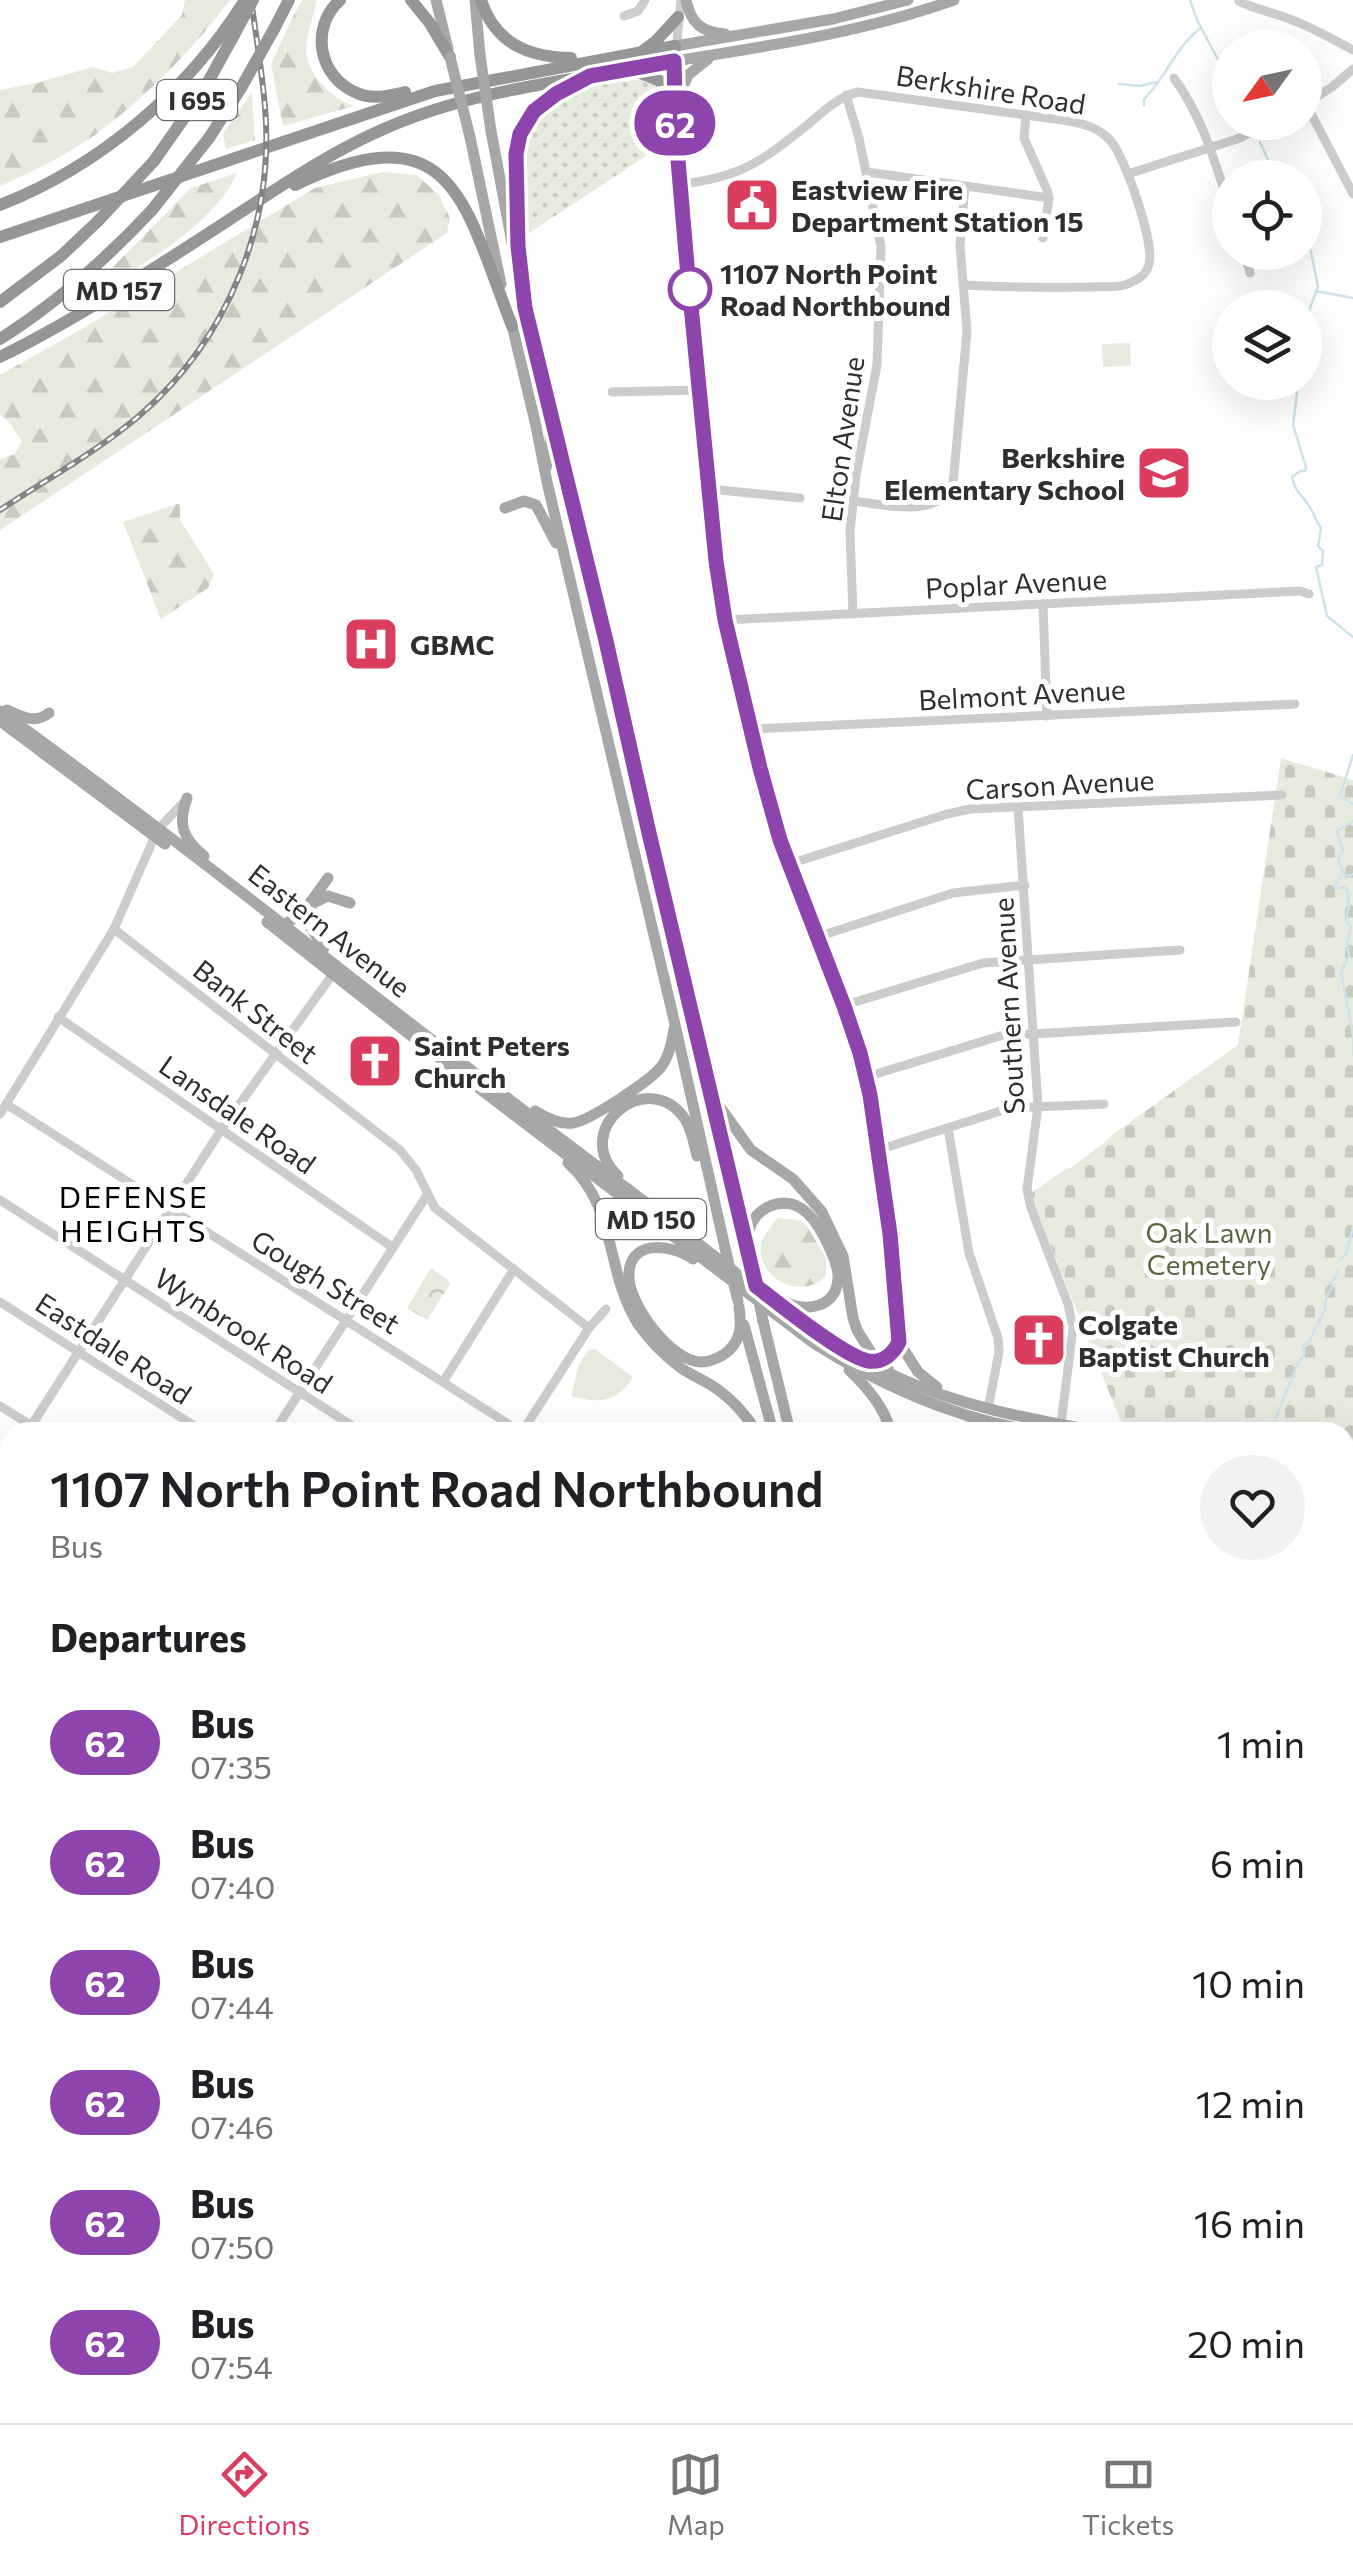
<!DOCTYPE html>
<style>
:root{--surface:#fff;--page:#f2f2f2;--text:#202124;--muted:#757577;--line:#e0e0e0;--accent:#db3d5f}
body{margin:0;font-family:Commissioner,sans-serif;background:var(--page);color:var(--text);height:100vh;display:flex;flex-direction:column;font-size:38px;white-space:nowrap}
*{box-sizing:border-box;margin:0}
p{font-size:32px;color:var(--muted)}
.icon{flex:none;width:55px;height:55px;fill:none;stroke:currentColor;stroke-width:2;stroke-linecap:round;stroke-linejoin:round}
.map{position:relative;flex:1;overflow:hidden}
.sheet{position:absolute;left:0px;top:1422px;width:1355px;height:1002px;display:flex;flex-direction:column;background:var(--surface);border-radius:30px 30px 0 0;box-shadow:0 10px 40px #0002}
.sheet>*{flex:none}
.badge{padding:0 20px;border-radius:32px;font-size:35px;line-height:65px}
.needle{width:65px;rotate:237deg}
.controls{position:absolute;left:1212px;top:30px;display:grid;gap:20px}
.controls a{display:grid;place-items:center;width:110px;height:110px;border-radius:50%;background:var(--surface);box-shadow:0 10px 40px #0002;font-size:50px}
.map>.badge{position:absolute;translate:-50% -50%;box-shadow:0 0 0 5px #fff}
h2{padding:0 50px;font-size:38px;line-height:90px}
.round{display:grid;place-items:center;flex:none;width:105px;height:105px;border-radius:52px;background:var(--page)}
.head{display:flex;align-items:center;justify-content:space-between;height:170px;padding:0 50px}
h1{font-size:48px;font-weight:600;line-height:75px}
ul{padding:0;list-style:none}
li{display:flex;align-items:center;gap:30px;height:120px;padding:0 50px}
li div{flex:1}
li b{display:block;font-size:38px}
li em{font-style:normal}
li .badge{min-width:110px;font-weight:700;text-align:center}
.menu{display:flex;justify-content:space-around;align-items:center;height:140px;border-top:2px solid var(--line);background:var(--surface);font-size:28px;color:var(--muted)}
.menu a{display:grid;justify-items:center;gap:5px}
.menu .selected{color:var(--accent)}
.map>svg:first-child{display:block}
.grass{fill:url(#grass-dots)}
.forest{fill:url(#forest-firs)}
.cemetery{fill:url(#cemetery-stones)}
.park{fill:url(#park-crowns)}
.pitch{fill:#e7ebde}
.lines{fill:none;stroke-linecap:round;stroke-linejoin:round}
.stream{stroke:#cce3ea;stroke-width:2.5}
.minor{stroke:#ccc;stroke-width:9}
.major{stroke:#a7a7a7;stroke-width:11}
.highway{stroke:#969696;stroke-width:12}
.rail-casing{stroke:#848484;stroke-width:6}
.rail{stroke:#fff;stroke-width:2.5;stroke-dasharray:8;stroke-linecap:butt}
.major-bridge{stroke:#a7a7a7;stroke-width:11}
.highway-bridge{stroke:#969696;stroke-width:12}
.line-casing{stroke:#fff;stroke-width:22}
.line{stroke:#8e44ad;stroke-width:15}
.stop-dot{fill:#fff;stroke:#8e44ad;stroke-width:5}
.labels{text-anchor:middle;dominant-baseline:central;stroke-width:10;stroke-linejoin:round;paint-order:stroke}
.shield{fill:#fff;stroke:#6d6d6d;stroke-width:2.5}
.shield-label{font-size:25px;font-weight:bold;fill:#2f2f2f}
.street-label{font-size:28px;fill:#2f2f2f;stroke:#fff}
.poi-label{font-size:28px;font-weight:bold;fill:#2f2f2f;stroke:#fff;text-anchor:start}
.stop-label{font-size:28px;font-weight:bold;fill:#2f2f2f;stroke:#fff;text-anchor:start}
.park-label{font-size:28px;fill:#58683f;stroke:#fff}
.neighbourhood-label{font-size:30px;letter-spacing:2.5px;fill:#000;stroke:#fff}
</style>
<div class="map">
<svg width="1353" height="2423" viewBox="0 0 1353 2423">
<defs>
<pattern id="grass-dots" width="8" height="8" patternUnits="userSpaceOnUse" patternTransform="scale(2.5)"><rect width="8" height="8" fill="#e7ebde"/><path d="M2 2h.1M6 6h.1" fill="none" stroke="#c6cabf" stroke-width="1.8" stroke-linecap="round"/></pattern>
<pattern id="forest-firs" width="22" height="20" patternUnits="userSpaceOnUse" patternTransform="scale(2.5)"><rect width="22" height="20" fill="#e7ebde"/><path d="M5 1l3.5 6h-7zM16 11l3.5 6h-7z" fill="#c6cabf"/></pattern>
<pattern id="cemetery-stones" width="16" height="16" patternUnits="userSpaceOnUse" patternTransform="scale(2.5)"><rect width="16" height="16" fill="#e7ebde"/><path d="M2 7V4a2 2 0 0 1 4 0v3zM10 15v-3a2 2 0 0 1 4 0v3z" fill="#c6cabf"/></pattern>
<pattern id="park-crowns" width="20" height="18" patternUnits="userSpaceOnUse" patternTransform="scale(2.5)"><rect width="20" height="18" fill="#e7ebde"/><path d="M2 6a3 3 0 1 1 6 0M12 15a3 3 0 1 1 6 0" fill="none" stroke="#c6cabf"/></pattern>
</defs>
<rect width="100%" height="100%" fill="#fff"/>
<!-- grass -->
<path class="grass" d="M643,79L653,80L667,98L670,140L523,237L520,150L531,118L562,92L587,86Z"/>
<!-- forest -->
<g class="forest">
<path d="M185,0H230C194,48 151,92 103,129C73,152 35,170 0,186V90L37,83L93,67L112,73L133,67L182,15Z"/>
<path d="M303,0H316C315,16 307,31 306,47C304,72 332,99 354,106L283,126L271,64L295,12Z"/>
<path d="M252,92L255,140L226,149L223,134Z"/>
<path d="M383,172L417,175L439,195L450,218L447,233L0,530V459L15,454L22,441L8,421L0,415V375L80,330L315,188Z"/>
<path d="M237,173C214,225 146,261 99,292L106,274L191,188Z"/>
<path d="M180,503V520L214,574L208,588L161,619L123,522Z"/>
<path d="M778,1218L798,1220L807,1226L826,1258V1276C798,1304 750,1273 763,1239C766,1232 773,1224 778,1218Z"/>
<path d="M0,2287L10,2292V2415H218L222,2423H0Z"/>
</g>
<!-- cemetery -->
<path class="cemetery" d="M1281,758L1353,780V1550L1345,1546V1432H1125L1030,1194L1067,1168L1069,1169L1108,1140V1138L1238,1045Z"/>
<!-- park -->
<path class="park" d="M431,1268L448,1280L450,1284L427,1320L407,1308Z"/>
<!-- pitch -->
<g class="pitch">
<path d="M1130,343L1131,366L1103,367L1102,344Z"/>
<path d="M595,1349L633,1377C618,1402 598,1404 571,1396L579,1364L589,1350Z"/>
</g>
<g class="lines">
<!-- stream -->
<g class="stream">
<path d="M1190,0L1197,20L1230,82"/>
<path d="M1119,84L1140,86L1157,82"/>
<path d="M1144,105V99C1166,78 1176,46 1201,28"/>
<path d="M1260,142L1276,178"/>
<path d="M1305,239L1311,252L1318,287L1310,308L1305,334"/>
<path d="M1316,291L1353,298"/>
<path d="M1295,382L1297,393L1293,425L1306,467L1305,471H1300L1292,477C1294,490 1302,495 1309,506C1314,513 1315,520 1321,528L1318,546L1323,551L1322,565L1316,567L1327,616L1353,637"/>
<path d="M1353,755L1340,796L1353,804"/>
<path d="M1353,821L1337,831L1343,851L1338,858L1343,872L1335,887L1338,889L1344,887L1347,889L1349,905L1346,920L1351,927L1347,942L1349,956L1341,972L1353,1035V1055"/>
<path d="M1344,873L1348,876L1353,874"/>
<path d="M1341,1260L1347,1251L1353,1227"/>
<path d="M1270,1432L1298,1363L1304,1355L1303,1346L1310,1342C1313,1330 1320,1323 1324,1311C1327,1301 1324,1297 1332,1288L1331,1282L1335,1278L1337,1271"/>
</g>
<!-- minor -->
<g class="minor">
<path d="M681,0L675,61L676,137L716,561C724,619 737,675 751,732C762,777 773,821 788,864C812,928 843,990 861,1056C885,1148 892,1246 899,1342"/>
<path d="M1239,1C1252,8 1264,10 1278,15C1304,23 1329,37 1353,50"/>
<path d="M624,16L638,11L645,0"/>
<path d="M1174,78C1203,118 1215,162 1230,209"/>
<path d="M846,95L859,138L881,247L877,365L856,475L850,532L853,614"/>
<path d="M1305,104L1332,87L1353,69"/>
<path d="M1306,104L1353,194"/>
<path d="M1026,115L1024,138L1047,190L1049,198L1043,238"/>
<path d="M867,172L1049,198"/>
<path d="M1128,174L1240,138L1270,122"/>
<path d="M680,184C739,178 761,162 806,126C822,113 837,97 858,92L1069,121C1084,124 1099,128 1110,140C1125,156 1155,244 1149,264C1147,272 1141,278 1134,281C1121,289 1103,286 1088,287C1047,288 1005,287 964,285"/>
<path d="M1244,252L1250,273"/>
<path d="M612,392L700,390"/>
<path d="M709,489L800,498"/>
<path d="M853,501C885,504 936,520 953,484L967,331L960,246L965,186"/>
<path d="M1043,604L1047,716"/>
<path d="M725,620L1300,591L1309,594"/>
<path d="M751,729L1295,704"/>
<path d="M1018,807L1038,1106L1027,1189L1031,1208L1068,1304L1073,1328L1060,1432"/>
<path d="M789,864L947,814L970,809L1282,795"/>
<path d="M114,929L400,1150L416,1170L435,1208L589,1328"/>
<path d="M817,937L953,893L1025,885"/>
<path d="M845,1005L983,963L1180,950"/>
<path d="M58,1017L392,1247"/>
<path d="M866,1077L1000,1036L1236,1022"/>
<path d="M6,1104L521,1432"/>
<path d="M0,1114L114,929L158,829L186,800"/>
<path d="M948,1128L969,1253L998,1338L999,1352L988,1409"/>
<path d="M878,1150L1010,1108L1104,1104"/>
<path d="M0,1200L362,1432"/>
<path d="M0,1302L204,1432"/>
<path d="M443,1382L514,1269"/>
<path d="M0,1406L42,1432"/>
<path d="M31,1426L221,1130L335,971"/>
<path d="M274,1432L427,1195"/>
<path d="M522,1432L589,1328L606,1309"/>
<path d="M1345,1603L1353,1591"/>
<path d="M0,1684L10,1693"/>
<path d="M1345,1969L1353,1973"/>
<path d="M1345,2063L1353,2066"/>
<path d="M1345,2157L1353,2160"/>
<path d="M0,2270L10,2275"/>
<path d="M271,2415L286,2423"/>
<path d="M940,2415L961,2423"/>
</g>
<!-- major -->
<g class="major">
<path d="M436,0L448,49"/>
<path d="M475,0L480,55"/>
<path d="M686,0C691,24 702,32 725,34"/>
<path d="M675,46L833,19L908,0"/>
<path d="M675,61C768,46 864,32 954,0"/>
<path d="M675,107L688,75L708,59"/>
<path d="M491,131L516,264"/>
<path d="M470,137L501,284"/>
<path d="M524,302C601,624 678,945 752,1268"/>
<path d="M511,321L536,426L547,482L674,1020L725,1248"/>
<path d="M545,470L551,455L550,430"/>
<path d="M505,508L524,501L536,505L556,543"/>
<path d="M7,710C22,717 35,724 49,713"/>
<path d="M0,711C212,864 415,1031 625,1187C711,1251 801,1332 897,1377C962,1407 1031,1419 1101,1432"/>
<path d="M0,721L165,844"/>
<path d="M187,798C177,824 183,839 204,856"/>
<path d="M267,922L438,1057L812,1342C881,1386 959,1420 1040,1432"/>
<path d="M277,922L283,925C305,914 314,897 328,878"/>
<path d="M324,948L311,928V904L328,896L350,903"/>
<path d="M717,1103L751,1150L793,1179L822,1212L843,1256L853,1318L857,1330L870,1351L888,1368"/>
<path d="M535,1111C546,1118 559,1125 573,1123C589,1121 650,1081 661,1067C669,1057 672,1042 674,1029"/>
<path d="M568,1163C618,1208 604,1269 638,1324C649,1340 665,1356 681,1368C694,1377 709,1382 721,1392C736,1403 747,1417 757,1432"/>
<path d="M618,1176C569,1130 648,1065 685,1119C692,1130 694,1144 697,1156"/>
<path d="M748,1238C749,1224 756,1213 768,1207C801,1192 819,1224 830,1249C834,1258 839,1269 838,1279C836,1308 806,1312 785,1302"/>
<path d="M693,1259C670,1243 627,1239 629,1278C630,1306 672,1362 701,1362C709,1362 716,1359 723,1355C741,1343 742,1327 739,1307"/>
<path d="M763,1321L790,1432"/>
<path d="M744,1325L773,1432"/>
<path d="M877,1361L890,1355L899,1342L918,1372L937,1387"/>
<path d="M849,1370C868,1388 884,1407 891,1432"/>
<path d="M940,1432L973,1426L995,1429"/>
<path d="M1345,1557L1353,1562"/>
<path d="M1345,1571L1353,1575"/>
<path d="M992,2415L993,2423"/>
<path d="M1009,2415L1010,2423"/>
</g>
<!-- highway -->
<g class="highway">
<path d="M340,0C309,28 319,78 357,93C372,100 389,96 405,92"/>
<path d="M411,0L429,22L450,57"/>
<path d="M481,0C495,44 529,57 571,58"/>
<path d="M274,29L289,0"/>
<path d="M644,50L656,41L678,17"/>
<path d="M633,70L660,81L675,107"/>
<path d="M209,138L241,88"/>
<path d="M154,161L203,91L234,35"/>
<path d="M295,185C453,109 464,202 512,326"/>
<path d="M0,205C100,166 188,91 245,0"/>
<path d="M0,237L435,91L675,46"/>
<path d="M0,302L61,256L98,221"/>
<path d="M525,308C521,272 518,236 517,199C516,170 511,142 529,117C542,100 562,91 580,81"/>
<path d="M0,339C57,303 107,258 152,210"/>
<path d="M0,357C82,316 158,266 235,216C284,184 332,151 386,128C477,88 578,80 675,61"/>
<path d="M1320,2423L1341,2415"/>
</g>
<!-- rail casing -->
<g class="rail-casing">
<g id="rail">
<path d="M0,510C47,479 98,451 140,415C228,339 275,223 265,107C262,71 256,35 251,0"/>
<path d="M0,1731L10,1736"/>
<path d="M0,1940L10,1947"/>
<path d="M519,2415L528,2423"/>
<path d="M546,2415L555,2423"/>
<path d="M613,2415L622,2423"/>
<path d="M637,2415L646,2423"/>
<path d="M1242,2415L1257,2423"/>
</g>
</g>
<!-- rail -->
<use href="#rail" class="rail"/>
<!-- major-bridge -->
<g class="major-bridge">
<path d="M480,55L491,131"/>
<path d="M450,57L470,137"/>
<path d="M725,1248L738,1301"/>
<path d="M752,1268L763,1321"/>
</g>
<!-- highway-bridge -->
<g class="highway-bridge">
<path d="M234,35L253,0"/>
<path d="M241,88L274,29"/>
<path d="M152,210L209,138"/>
<path d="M98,221L154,161"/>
</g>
</g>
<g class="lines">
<!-- line casing -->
<g class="line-casing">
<path id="line" d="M674,61L676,137L687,265L716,561L725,620L760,768L780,840L844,1006L860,1053L870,1095L890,1234L899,1342C893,1354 883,1363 868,1361C843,1356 778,1303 756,1286L649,833L606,641L525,308L518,246L516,154L520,134L534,111L556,94L590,76Z"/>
</g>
<!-- line -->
<use href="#line" class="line"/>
</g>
<!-- icons -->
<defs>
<g id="civic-square" transform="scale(2.875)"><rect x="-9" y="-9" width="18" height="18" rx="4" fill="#db3d5f" stroke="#fff"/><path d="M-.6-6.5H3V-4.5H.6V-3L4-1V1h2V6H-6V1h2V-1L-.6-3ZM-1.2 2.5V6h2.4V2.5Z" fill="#fff"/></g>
<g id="school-square" transform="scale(2.875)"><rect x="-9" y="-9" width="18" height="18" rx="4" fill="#db3d5f" stroke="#fff"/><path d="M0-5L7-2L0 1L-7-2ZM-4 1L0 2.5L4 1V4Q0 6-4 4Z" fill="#fff"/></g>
<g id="hospital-square" transform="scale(2.875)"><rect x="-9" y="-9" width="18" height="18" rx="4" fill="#db3d5f" stroke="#fff"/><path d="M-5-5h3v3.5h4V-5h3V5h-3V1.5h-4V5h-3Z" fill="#fff"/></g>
<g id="church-square" transform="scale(2.875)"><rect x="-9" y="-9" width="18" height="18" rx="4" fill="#db3d5f" stroke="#fff"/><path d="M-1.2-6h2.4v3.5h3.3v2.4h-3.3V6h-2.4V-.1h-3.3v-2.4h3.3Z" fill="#fff"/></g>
</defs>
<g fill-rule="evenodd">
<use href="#civic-square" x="752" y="205"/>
<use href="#school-square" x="1164" y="473"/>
<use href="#hospital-square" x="371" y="644"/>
<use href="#church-square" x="375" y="1061"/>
<use href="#church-square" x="1039" y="1340"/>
</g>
<!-- markers -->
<circle class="stop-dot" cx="690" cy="289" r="20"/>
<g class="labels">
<!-- shield labels -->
<g class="shield">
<rect x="157" y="80" width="80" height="40" rx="8"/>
<rect x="64" y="270" width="110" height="40" rx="8"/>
<rect x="596" y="1199" width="110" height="40" rx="8"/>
</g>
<g class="shield-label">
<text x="197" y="100">I 695</text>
<text x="119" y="290">MD 157</text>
<text x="651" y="1219">MD 150</text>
</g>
<!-- street labels -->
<g class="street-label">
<text transform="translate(991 89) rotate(9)">Berkshire Road</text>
<text transform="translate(842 439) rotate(-82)">Elton Avenue</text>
<text transform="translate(1016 583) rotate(-3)">Poplar Avenue</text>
<text transform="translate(1022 694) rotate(-3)">Belmont Avenue</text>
<text transform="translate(1060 784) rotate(-3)">Carson Avenue</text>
<text transform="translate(330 930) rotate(38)">Eastern Avenue</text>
<text transform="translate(1008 1006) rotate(-93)">Southern Avenue</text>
<text transform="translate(256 1011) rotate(38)">Bank Street</text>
<text transform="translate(238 1114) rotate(35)">Lansdale Road</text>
<text transform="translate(326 1281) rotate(32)">Gough Street</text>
<text transform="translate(244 1330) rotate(33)">Wynbrook Road</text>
<text transform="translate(114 1348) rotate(33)">Eastdale Road</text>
</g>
<!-- poi labels -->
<g class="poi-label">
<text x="791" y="189">Eastview Fire<tspan x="791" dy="32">Department Station 15</tspan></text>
<text x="1125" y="457" text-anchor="end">Berkshire<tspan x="1125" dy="32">Elementary School</tspan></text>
<text x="410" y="644">GBMC</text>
<text x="414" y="1045">Saint Peters<tspan x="414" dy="32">Church</tspan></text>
<text x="1078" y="1324">Colgate<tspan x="1078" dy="32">Baptist Church</tspan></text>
</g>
<!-- stop labels -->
<g class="stop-label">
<text x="720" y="273">1107 North Point<tspan x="720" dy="32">Road Northbound</tspan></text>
</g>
<!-- park labels -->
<g class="park-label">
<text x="1209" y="1232">Oak Lawn<tspan x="1209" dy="32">Cemetery</tspan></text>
</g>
<!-- neighbourhood labels -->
<g class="neighbourhood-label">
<text x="134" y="1195">DEFENSE<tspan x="134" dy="34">HEIGHTS</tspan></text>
</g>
</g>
</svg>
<div class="controls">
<a><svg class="needle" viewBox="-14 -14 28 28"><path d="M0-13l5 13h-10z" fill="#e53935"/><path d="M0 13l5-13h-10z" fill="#757577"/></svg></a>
<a><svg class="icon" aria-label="locate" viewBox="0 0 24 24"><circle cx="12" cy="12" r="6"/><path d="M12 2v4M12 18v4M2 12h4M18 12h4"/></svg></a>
<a><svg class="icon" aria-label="layers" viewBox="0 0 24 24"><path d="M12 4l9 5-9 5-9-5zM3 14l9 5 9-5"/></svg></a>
</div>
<b class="badge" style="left:675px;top:123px;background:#8e44ad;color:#fff">62</b>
<section class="sheet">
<div class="head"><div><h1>1107 North Point Road Northbound</h1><p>Bus</p></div><a class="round"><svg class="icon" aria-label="heart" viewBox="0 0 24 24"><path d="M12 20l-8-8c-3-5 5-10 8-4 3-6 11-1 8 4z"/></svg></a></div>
<h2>Departures</h2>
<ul>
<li><span class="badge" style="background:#8e44ad;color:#fff">62</span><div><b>Bus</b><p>07:35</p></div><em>1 min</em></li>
<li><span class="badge" style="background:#8e44ad;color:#fff">62</span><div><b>Bus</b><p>07:40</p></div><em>6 min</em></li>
<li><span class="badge" style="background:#8e44ad;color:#fff">62</span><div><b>Bus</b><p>07:44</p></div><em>10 min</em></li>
<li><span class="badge" style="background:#8e44ad;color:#fff">62</span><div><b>Bus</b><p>07:46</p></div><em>12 min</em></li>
<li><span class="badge" style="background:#8e44ad;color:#fff">62</span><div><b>Bus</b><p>07:50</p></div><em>16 min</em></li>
<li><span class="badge" style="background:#8e44ad;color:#fff">62</span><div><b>Bus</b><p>07:54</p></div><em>20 min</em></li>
</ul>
</section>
</div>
<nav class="menu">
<a class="selected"><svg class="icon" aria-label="directions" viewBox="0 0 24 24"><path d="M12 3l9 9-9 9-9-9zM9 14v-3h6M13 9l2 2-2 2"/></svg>Directions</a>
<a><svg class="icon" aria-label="map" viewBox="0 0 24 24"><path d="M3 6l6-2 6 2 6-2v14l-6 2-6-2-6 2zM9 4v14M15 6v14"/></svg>Map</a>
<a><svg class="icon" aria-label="tickets" viewBox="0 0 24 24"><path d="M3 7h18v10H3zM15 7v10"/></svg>Tickets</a>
</nav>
